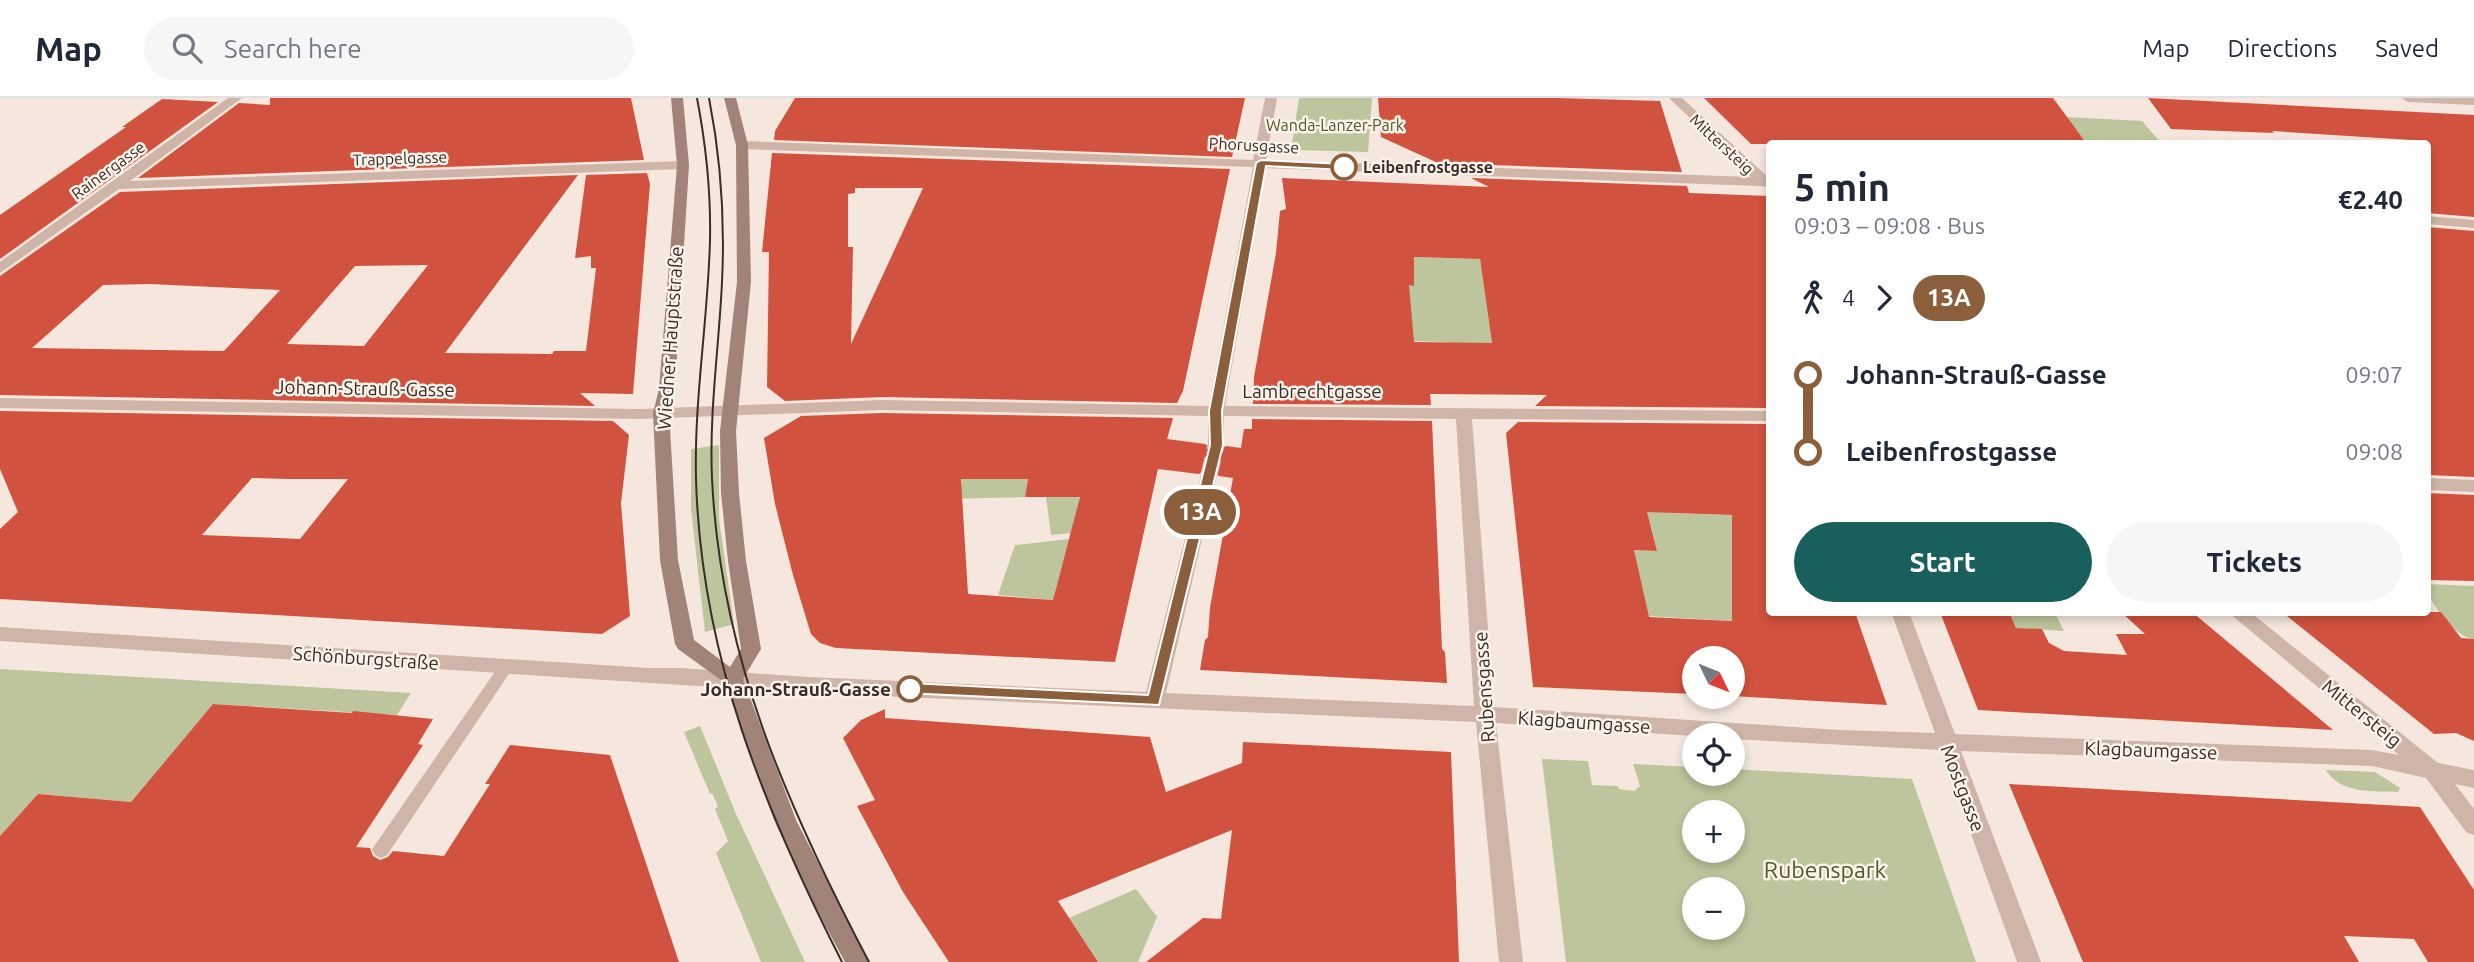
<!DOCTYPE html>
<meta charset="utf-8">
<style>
:root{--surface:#fff;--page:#f6f6f7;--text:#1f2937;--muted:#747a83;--line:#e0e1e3;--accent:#19605d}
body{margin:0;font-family:Ubuntu,sans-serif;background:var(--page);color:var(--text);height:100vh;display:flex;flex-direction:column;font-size:26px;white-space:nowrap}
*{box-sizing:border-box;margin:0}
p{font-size:23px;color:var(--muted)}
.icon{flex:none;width:38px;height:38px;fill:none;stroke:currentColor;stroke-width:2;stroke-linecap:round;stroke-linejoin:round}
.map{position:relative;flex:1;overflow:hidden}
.panel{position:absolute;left:1766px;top:42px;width:665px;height:476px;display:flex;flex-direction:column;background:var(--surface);border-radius:7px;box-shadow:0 4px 10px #0003}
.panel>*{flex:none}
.badge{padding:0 14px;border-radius:23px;font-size:24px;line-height:46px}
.needle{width:46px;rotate:133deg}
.buttons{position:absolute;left:1682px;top:548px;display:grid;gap:14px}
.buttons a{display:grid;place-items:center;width:63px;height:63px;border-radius:50%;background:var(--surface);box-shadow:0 4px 10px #0003;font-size:35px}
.map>.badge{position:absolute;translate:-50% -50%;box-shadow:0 0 0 4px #fff}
.legs{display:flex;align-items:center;gap:10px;height:77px;padding:0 28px;font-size:23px}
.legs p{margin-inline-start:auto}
.head{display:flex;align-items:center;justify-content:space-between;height:119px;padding:0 28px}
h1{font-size:38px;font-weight:600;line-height:52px}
.cta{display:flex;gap:14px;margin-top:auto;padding:14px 28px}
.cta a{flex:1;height:80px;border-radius:42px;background:var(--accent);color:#fff;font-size:28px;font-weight:600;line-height:80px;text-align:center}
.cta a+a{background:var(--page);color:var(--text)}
ul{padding:0 28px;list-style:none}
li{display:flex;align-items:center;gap:24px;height:77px;font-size:26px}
li i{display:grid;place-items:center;width:10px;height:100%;margin:0 9px;background:currentColor}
li i::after{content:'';width:18px;height:18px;margin:-9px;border:5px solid;border-radius:50%;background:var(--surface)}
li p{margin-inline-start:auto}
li:first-child i{background:linear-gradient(#0000 50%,currentColor 0)}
li:last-child i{background:linear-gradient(currentColor 50%,#0000 0)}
header{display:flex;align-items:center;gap:42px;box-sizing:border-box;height:98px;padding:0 35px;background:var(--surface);border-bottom:2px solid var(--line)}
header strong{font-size:33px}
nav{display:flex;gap:38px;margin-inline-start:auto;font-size:24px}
.search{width:490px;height:63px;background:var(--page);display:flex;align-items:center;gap:18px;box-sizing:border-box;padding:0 24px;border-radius:38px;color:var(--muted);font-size:26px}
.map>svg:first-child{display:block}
.green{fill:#bcc59b;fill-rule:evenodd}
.building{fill:#d1523e;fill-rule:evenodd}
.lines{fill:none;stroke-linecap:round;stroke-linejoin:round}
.minor-tunnel{stroke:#d0c2b9;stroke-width:17;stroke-dasharray:17 8;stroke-linecap:butt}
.service{fill:#ceb5a7;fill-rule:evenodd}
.minor{fill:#ceb5a7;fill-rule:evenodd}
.secondary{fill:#a28378;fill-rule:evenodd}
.tram{stroke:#3a2c28;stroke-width:2}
.line-1{fill:#8b5e3c;stroke:#fff;stroke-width:2}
.stop-1-dot{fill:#fff;stroke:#8b5e3c;stroke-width:3.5}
.labels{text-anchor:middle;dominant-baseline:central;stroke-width:5;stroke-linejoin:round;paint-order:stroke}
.far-park-label{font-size:16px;fill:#4e5b29;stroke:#fbf2ea}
.far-street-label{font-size:16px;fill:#3a2c28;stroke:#fbf2ea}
.far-stop-label{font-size:16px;font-weight:bold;fill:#3a2c28;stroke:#fbf2ea;text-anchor:start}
.street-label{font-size:19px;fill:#3a2c28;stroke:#fbf2ea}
.stop-label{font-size:19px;font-weight:bold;fill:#3a2c28;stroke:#fbf2ea;text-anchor:end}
.near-park-label{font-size:23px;fill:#4e5b29;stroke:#fbf2ea}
</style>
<header>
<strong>Map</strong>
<div class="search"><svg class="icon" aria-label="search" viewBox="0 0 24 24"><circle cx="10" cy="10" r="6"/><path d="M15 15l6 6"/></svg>Search here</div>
<nav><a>Map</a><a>Directions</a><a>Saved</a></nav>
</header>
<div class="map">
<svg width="2474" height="864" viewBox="0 0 2474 864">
<rect width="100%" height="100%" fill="#f5e7dd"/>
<!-- green -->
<g class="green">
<path d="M1299,0H1372L1368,54L1291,52Z"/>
<path d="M2066,19L2142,23L2161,45H2087Z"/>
<path d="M1408,159L1480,161L1492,245L1451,261L1449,244L1407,243L1409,187H1414V175L1408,174Z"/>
<path d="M719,347V421L734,526L705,534L691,411V351Z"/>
<path d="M956,378L1028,381L1025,399L944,401L954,388L963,384Z"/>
<path d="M1663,393L1669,415L1758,418L1735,523L1647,518L1634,452L1657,453L1651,428L1607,425Z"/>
<path d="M1080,398L1071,435L1051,437L1046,399Z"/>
<path d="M1069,441L1053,502L998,497L1015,447Z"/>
<path d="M2427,486L2474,488V541C2455,540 2427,504 2427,486Z"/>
<path d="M2009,515H2055L2064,533L2016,530Z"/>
<path d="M0,571L411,595L397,617L213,606L131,704L38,696L0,738Z"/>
<path d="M700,628L736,716L805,864H761L716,755L728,743L715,711L718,708L712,695L710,696L684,634Z"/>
<path d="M1542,661L1588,663L1592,687L1618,688L1619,691L1634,693L1640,688L1633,666L1694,669V676H1732L1733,671L1912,681L1976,864H1566ZM1694,714H1732V752H1694ZM1694,791H1732V830H1694Z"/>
<path d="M2326,672L2375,674L2400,690L2398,694C2373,693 2340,696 2326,672Z"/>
<path d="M1136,791L1157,819L1138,864H1098L1069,820Z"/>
</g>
<!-- building -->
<g class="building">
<path d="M270,0H631L644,62L138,80L239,5L270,7Z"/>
<path d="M795,0H1245L1232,59L774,42L775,33Z"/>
<path d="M1378,0H1558L1660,3L1682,74L1438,65L1381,39Z"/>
<path d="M1704,0H2053L2087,46H1751Z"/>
<path d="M2148,0L2474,17V119L2427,115V43L2272,33L2274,35L2171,31Z"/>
<path d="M162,1L218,4L0,161V117L126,29H122Z"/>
<path d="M772,55L1230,71L1183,293L1177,305L882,299L785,303L767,289L769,154H762ZM855,90H923L851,246L853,149H848V96L855,95Z"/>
<path d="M647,75L650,86L633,296L580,295L595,308L0,297V178L120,94L578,77L445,255L552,256L554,253H586L596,170H591V158L575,160L586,77ZM428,167L364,248L287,246L355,168ZM150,186L280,192L224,253L32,250L103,187Z"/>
<path d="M1282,80L1489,89L1471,80L1687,88L1689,95L1769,98V310L1535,308L1547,297L1430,296L1431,307L1253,306L1254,279L1276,155L1280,113L1286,111ZM1414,159L1480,161L1492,245L1414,244L1409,187L1414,188Z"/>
<path d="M2427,129L2474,133V379L2427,377Z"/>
<path d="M0,313L613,323L629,337L621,405L630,518L602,536L0,501V431L18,414L0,371ZM252,380L287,381H348L300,441L202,437Z"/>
<path d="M882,315L1173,320L1167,341L1205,346L1215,354L1226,348L1241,350L1244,331H1252V321L1432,323L1442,551L1445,554L1447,585L1200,572L1205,542L1208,539L1210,510L1233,380L1219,378L1209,368L1199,376L1158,371L1115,564L836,550L820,545L811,536L793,477L775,406L764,340L801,318ZM961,381H1028L1025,399H1080L1053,502L968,496Z"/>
<path d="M1518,324L1769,326V514H1855L1887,607L1732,598V560H1694V596L1533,589L1506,335ZM1647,414L1732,417V523L1649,519L1634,452L1657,453Z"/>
<path d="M2427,395L2474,397V483L2427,482Z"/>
<path d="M1940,514H2009L2016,530L2042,531L2049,545L2064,553L2127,557L2116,536H2145L2121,514H2192L2333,632L1978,612Z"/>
<path d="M2282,514H2441L2461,540L2474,541V643L2456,635L2434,636Z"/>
<path d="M213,606L352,615L353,613L433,621L418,646L423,647L356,749L370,750L373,758L380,762L388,759L393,753L444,758L490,686H485L510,647L610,657L679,864H0V738L38,696L131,704Z"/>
<path d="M885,611V620L1150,639L1166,694L1242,665L1243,644L1451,654L1459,864H1146L1203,820L1221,821L1232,732L1058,803L1098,864H949L903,794L857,708L875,702L843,640L861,622Z"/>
<path d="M2009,686L2420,709L2474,792V864H2428L2414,841L2344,838L2359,864H2083Z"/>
</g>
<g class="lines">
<!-- minor-tunnel -->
<path class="minor-tunnel" d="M1209,377L1216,347"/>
<!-- service -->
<path class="service" d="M506,563L511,565L514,569L511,573L387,757L381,760L375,757L372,752L375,747L501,565Z"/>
<!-- minor -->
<g class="minor">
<path d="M228,0H242L130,83L683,63L689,67L683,71L119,91L0,175V164Z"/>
<path d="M1265,0H1277L1266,62L1751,79L1669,0H1682L1769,80V89L1759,88L1266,70L1225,308L1769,313V323L1472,321L1494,609L1840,632L1935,635L1891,514H1909L1955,636L2372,652L2399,657L2228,514H2250L2438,665L2474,672V690L2455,686L2474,711V737L2466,734L2426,680L2372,668L1961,653L2041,864H2017L1941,652L1732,641V637L1694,638L1496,625L1523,864H1499L1476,624L808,595L0,543V529L649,570H681L808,579L1146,594L1201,377L1209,371L1217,377L1166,595L1474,608L1456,321L1224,318V347L1216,352L1208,347V318L882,312L639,321L0,310V300L639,311L882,302L1209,308L1253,69L742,51L736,47L742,43L1253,62Z"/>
<path d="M2402,0H2474V7L2408,4Z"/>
<path d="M2427,118L2474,122V130L2427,126Z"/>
<path d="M2427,380L2474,382V394L2427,392Z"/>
</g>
<!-- secondary -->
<path class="secondary" d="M671,0H683L689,67L675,291L669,315L678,462L694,542L730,569L741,551L728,463L721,395L720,333L737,184L736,47L724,0H736L748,47L751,184L736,333L739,395L746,463L761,551L743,581L796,722L869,864H845L812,803L774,722L725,585L678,551L675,546L660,462L653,315L659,291L677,67Z"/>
<!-- tram -->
<g class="tram">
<path d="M697,0C706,47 711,94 710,142C708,222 694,301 696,381C701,558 763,708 842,864"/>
<path d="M709,0C721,61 725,122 722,184C719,249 709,315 712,380C720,558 787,708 869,864"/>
</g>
</g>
<!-- line-1 -->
<path class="line-1" d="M1261,62L1344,66L1349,69L1344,72L1266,68L1222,313L1223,347L1159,607L904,595L902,591L910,585L1148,597L1210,347L1209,313L1256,65Z"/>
<!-- markers -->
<g class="stop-1-dot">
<circle cx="1344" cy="69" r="12"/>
<circle cx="910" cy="591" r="12"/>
</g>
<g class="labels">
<!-- far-park labels -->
<g class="far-park-label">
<text x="1335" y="27">Wanda-Lanzer-Park</text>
</g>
<!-- far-street labels -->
<g class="far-street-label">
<text transform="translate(1722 46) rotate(43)">Mittersteig</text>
<text transform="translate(1254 47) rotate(3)">Phorusgasse</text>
<text transform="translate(400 60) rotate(-2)">Trappelgasse</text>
<text transform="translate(108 72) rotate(-36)">Rainergasse</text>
</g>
<!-- far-stop labels -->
<g class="far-stop-label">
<text x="1363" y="69">Leibenfrostgasse</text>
</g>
<!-- street labels -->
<g class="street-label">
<text transform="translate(670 240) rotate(-86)">Wiedner Hauptstraße</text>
<text transform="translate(365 290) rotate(1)">Johann-Strauß-Gasse</text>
<text x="1312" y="293">Lambrechtgasse</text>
<text transform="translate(366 560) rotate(4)">Schönburgstraße</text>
<text transform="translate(1484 589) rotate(-94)">Rubensgasse</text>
<text transform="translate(2362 615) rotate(39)">Mittersteig</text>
<text transform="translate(1584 624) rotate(4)">Klagbaumgasse</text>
<text transform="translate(2151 652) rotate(2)">Klagbaumgasse</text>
<text transform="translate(1963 690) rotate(69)">Mostgasse</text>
</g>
<!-- stop labels -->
<g class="stop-label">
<text x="891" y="591">Johann-Strauß-Gasse</text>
</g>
<!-- near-park labels -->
<g class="near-park-label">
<text x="1825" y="771">Rubenspark</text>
</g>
</g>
</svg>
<div class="buttons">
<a><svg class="needle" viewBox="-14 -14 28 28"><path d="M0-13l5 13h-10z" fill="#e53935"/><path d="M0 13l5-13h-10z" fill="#747a83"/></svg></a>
<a><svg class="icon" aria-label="locate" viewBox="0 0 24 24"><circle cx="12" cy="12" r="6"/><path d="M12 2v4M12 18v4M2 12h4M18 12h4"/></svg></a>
<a>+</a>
<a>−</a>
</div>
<b class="badge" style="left:1200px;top:414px;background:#8b5e3c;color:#fff">13A</b>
<section class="panel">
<div class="head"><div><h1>5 min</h1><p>09:03 – 09:08 · Bus</p></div><b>€2.40</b></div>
<div class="legs"><svg class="icon" aria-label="walk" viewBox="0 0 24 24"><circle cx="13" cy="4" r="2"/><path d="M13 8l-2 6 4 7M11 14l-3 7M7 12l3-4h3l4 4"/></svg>4<svg class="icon" aria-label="forward" viewBox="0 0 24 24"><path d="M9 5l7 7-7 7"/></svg><b class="badge" style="background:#8b5e3c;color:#fff">13A</b></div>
<ul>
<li><i style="color:#8b5e3c"></i><b>Johann-Strauß-Gasse</b><p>09:07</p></li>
<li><i style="color:#8b5e3c"></i><b>Leibenfrostgasse</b><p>09:08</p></li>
</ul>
<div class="cta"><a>Start</a><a>Tickets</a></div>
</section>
</div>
